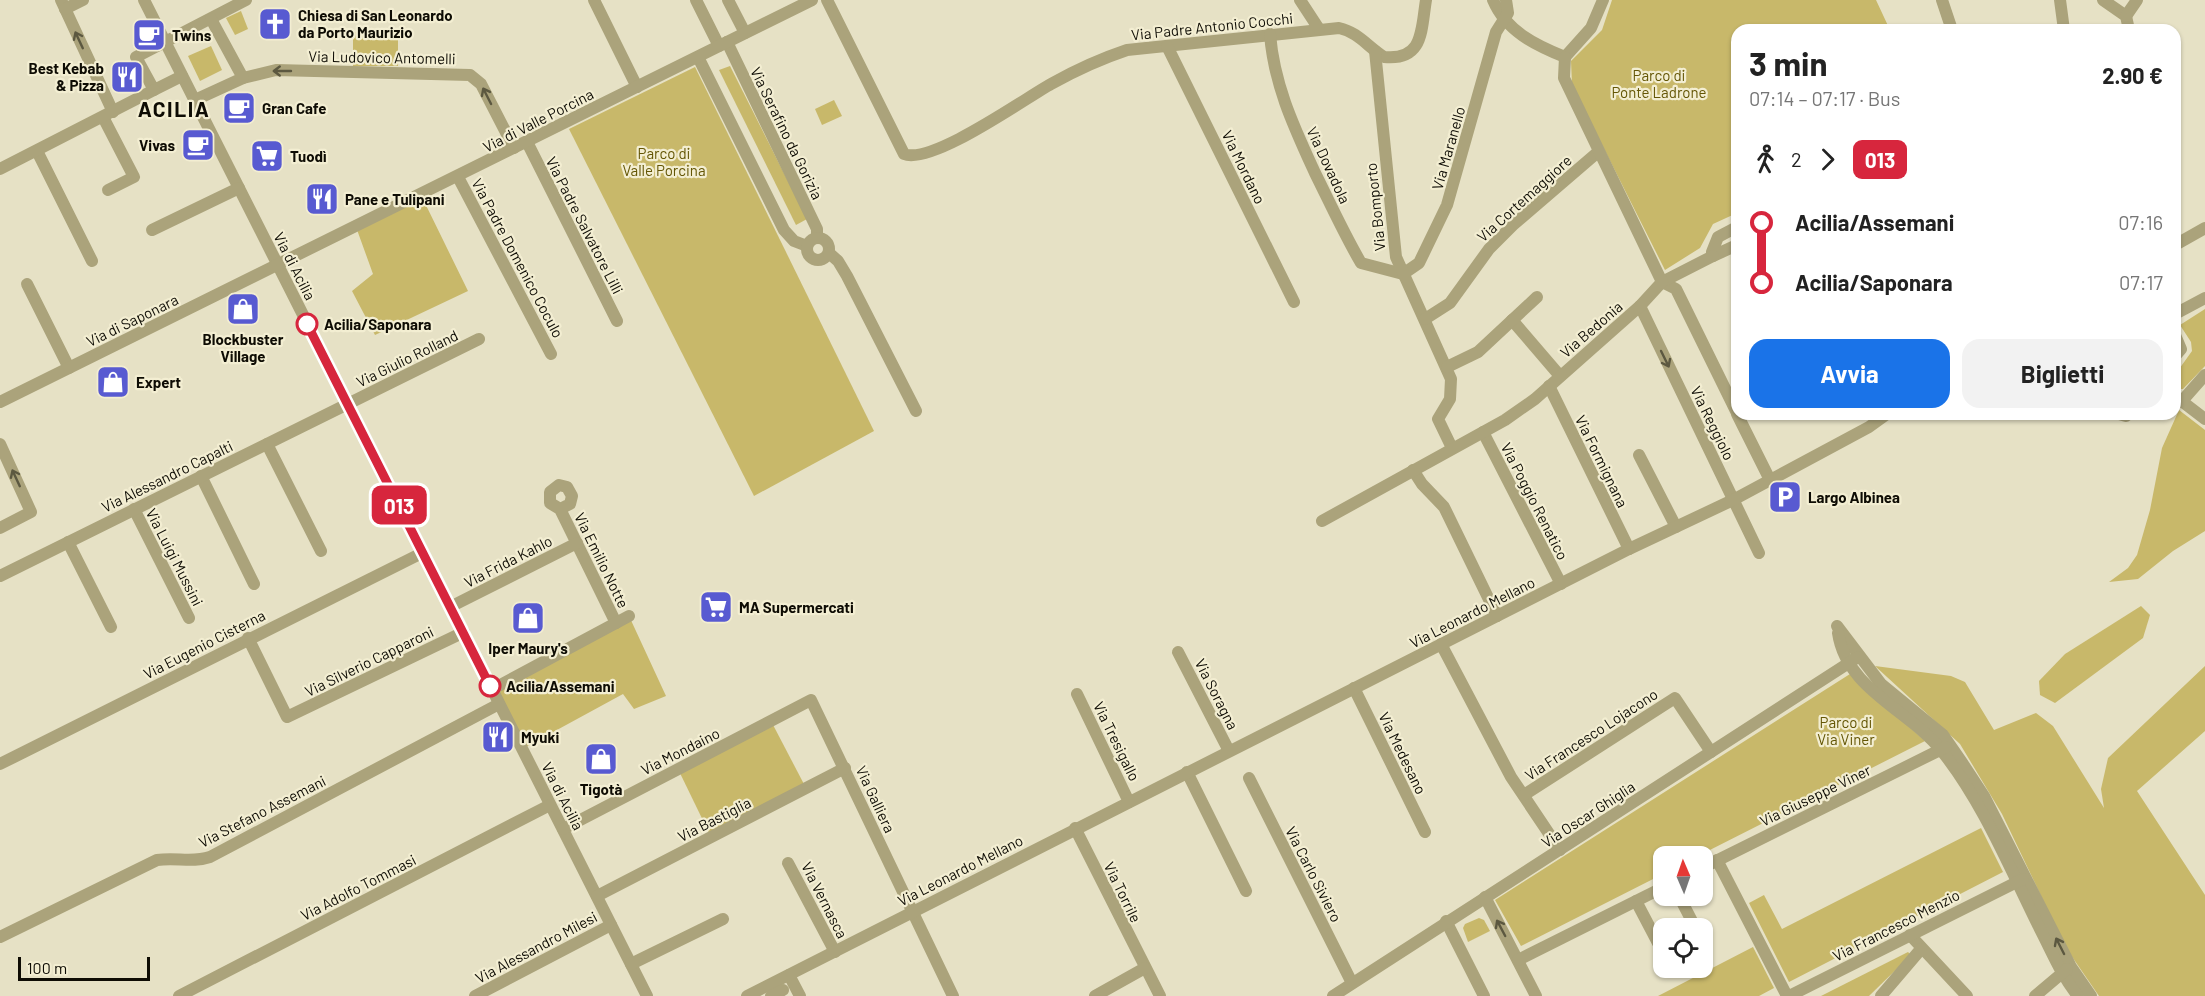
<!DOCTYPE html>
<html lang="it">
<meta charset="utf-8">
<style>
:root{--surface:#fff;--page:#f2f2f2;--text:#222;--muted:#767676;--accent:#1a73e8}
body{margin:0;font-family:Barlow,sans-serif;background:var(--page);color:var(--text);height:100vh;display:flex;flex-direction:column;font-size:22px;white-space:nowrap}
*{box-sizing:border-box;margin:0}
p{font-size:20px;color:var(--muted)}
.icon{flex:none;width:33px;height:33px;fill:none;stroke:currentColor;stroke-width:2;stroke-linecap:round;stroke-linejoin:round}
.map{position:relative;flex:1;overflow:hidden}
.details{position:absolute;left:1731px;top:24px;width:450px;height:396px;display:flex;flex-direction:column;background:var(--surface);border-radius:18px;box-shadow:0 2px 4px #0004}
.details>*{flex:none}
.badge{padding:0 12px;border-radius:9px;font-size:21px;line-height:39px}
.needle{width:39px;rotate:358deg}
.fabs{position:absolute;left:1653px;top:846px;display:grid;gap:12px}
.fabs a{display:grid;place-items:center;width:60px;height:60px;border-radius:12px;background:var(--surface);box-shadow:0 2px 4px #0004;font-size:30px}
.scale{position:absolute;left:18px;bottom:15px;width:132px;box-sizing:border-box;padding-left:6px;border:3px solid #0e0c04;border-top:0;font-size:16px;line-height:21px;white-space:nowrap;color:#0e0c04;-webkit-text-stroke:4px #f3eed2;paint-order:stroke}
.map>.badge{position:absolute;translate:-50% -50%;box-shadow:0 0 0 3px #fff}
.legs{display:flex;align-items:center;gap:9px;height:66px;padding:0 18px;font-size:20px}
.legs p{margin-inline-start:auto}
.summary{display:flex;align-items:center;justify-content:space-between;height:102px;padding:0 18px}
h1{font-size:33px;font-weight:700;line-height:45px}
.button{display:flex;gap:12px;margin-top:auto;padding:12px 18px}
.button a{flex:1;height:69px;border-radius:18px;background:var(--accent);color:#fff;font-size:24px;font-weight:700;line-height:69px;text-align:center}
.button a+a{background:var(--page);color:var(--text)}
ul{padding:0 18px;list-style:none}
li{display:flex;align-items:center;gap:21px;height:60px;font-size:22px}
li i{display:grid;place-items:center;width:9px;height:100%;margin:0 8px;background:currentColor}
li i::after{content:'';width:15px;height:15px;margin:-8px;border:4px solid;border-radius:50%;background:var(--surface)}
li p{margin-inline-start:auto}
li:first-child i{background:linear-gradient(#0000 50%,currentColor 0)}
li:last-child i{background:linear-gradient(currentColor 50%,#0000 0)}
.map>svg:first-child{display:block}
.green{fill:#c8b86a}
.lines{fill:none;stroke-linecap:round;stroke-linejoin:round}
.minor{stroke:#aba37b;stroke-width:12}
.oneway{stroke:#5c5840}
.line-1-casing{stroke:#fff;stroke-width:14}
.line-1{stroke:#d7263d;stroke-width:9}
.stop-1-dot{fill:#fff;stroke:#d7263d;stroke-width:3}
.labels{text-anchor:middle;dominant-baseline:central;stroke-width:4.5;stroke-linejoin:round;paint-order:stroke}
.poi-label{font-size:15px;font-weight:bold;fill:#0e0c04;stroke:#f3eed2;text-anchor:start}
.street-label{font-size:15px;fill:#0e0c04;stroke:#f3eed2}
.park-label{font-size:15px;fill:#645605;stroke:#f3eed2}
.stop-label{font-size:15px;font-weight:bold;fill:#0e0c04;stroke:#f3eed2;text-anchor:start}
.district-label{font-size:21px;font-weight:bold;letter-spacing:1.5px;fill:#0e0c04;stroke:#f3eed2}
</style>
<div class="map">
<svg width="2205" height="996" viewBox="0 0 2205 996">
<rect width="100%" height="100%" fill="#e6e1c5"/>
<!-- green -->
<g class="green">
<path d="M1612,0H1876L1890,30H1737V213L1713,224L1700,248L1665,270L1572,85L1571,61L1602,30Z"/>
<path d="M241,11L248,29L235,35L226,18Z"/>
<rect x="353" y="32" width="45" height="34"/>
<path d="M211,46L222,70L200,81L188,56Z"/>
<path d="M730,66L807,219L796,225L719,70Z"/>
<path d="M695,67L874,431L754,496L569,129Z"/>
<path d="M834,100L842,116L822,125L815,109Z"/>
<path d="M421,195L468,291L375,335L352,291L373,274L356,227Z"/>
<path d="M2205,309V366L2183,389H2178L2177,372L2192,351L2191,342L2180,325Z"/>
<path d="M2179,410L2205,430V531L2173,551L2138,579L2109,582L2128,568L2137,555L2150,510L2162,448Z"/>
<path d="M2141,606L2150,615L2143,638L2055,703L2040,695L2039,681L2065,654Z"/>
<path d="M629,616L666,696L634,709L623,694L522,749L490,691Z"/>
<path d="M1875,666L1951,676L1965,682L1994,730L2036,713L2053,726L2104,808L2101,789L2108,758L2205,666V731L2137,791L2205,895V996H2099L2066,948L2002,814L1960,744Z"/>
<path d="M1850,674L1925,741L1698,856H1664L1663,874L1521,946L1495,900Z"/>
<path d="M771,721L806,788L711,837L678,769Z"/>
<path d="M1981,828L2003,872L1789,982L1749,903L1764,895L1782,929Z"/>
<path d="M1479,918L1484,920L1490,931L1468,942L1463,928L1465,924Z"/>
<path d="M1753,947L1774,988L1759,996H1658Z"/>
<path d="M1908,952L1911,955L1869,996H1821Z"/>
</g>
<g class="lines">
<!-- minor -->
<g class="minor">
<path d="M61,0L113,112"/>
<path d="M144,0L647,996"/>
<path d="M594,0L637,87"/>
<path d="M696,0L719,46"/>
<path d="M728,0L745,33"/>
<path d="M827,0L904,154C932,165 1024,99 1051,84C1076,70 1100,59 1127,50L1339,28C1358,32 1368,47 1384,57C1424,61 1421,30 1426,0"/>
<path d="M1300,0L1319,29"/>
<path d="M1493,0C1506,31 1535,45 1565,57L1591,28L1603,0"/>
<path d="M1942,0L1952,30"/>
<path d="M2060,0L2064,30"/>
<path d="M2103,0L2126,16L2129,30"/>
<path d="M65,9L83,0"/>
<path d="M2126,16L2137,0"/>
<path d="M1270,34C1274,85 1294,127 1315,173C1330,203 1344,234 1361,263L1403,274L1419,263L1447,205L1496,32L1508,13L1506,0"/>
<path d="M727,42L817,229V238"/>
<path d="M1167,46L1294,302"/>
<path d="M1375,51L1396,257L1451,379L1450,399L1438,419L1452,448"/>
<path d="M698,57L784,230L794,241L807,246"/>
<path d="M182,76L154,90L136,57L246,0"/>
<path d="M243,78L276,70L470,75L481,84L514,148"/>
<path d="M195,100L243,78L211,19"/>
<path d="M103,117L134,177L108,190"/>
<path d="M527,142L617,321"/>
<path d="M37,151L92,261"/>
<path d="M0,169L154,90"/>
<path d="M458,177L551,354"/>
<path d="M1737,227L1718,237L1712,252L1713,256L1737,245"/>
<path d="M152,230L239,188"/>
<circle cx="818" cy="249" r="11"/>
<path d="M2175,245L2205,228"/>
<path d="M829,253L838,261L847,276L916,411"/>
<path d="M1662,282L1676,289L1737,413"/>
<path d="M1662,282L1713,256"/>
<path d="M27,284L69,368"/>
<path d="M1640,306L1759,553"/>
<path d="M2175,314L2205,298"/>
<path d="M1425,319L1450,303L1489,249L1513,225L1598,152"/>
<path d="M1512,320L1560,376"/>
<path d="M2175,335L2181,349L2175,356"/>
<path d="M1447,367L1478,352L1537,297"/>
<path d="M1549,386L1629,549"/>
<path d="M2175,396L2205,419"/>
<path d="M2182,401L2205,375"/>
<path d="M0,402L812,0"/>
<path d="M1737,414L1770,480"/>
<path d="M2119,414L2126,416L2128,414"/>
<path d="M1483,432L1561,584"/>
<path d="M0,444L31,512L0,528"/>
<path d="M267,444L321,551"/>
<path d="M1639,455L1676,527"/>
<path d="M1413,470L1422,484L1444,507L1497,616"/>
<path d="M201,476L254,584"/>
<path d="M134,509L189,618"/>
<path d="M560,509L570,504L572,496L567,487L559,485L550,492V503L560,509L616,623"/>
<path d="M1322,521L1505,420L1535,399L1640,306L1662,282L1564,78L1565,57"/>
<path d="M68,542L111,627"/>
<path d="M0,576L479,339"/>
<path d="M452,606L577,543"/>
<path d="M1837,626L1881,684L1943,735L1963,764L1984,796L2071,967L2091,996"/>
<path d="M1838,633C1846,689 1909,710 1941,750C1983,802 2010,869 2040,929C2052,952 2061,975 2078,996"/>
<path d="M248,638L287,717L464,632"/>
<path d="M1441,644L1511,777L1560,850"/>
<path d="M1178,652L1229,751"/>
<path d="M1354,688L1425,832"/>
<path d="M491,690L629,616"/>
<path d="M1077,694L1129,802"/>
<path d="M0,764L422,553"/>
<path d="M1187,772L1246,891"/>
<path d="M1249,778L1352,983"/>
<path d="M1524,795L1675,698L1711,752"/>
<path d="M1075,828L1160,996"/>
<path d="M563,829L811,700L953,996"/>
<path d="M1717,860L1787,996"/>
<path d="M788,863L835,952"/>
<path d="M1702,868L1946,747"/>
<path d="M597,896L845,768"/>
<path d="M1679,896L1695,927"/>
<path d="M1485,897L1536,996"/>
<path d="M1636,901L1658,943"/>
<path d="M1446,921L1484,996"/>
<path d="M1910,935L1967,996"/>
<path d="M0,937L157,860C176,857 192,863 210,857L499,704"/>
<path d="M1518,960L1664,887"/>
<path d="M631,964L723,919"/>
<path d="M789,975L800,996"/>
<path d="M179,996L550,805"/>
<path d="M475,996L611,925"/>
<path d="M747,996L1629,549L1733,500L1869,427L1887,414"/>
<path d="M771,996L783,990"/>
<path d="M1095,996L1145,968"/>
<path d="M1333,996L1858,657"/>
<path d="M1789,996L2023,879"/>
<path d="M1881,996L1921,949"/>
<path d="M2035,996L2067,969"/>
</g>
</g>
<!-- one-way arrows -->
<defs><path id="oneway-shaft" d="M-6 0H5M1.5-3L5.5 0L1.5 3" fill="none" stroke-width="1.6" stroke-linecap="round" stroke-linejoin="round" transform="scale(1.5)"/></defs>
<g class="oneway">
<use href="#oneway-shaft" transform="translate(79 40) rotate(-115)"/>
<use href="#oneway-shaft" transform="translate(282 71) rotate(-180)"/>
<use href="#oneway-shaft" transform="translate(487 96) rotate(-117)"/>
<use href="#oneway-shaft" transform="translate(1665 359) rotate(64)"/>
<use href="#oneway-shaft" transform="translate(16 478) rotate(-115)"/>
<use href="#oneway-shaft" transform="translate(1501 928) rotate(-118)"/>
<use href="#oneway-shaft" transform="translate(2060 946) rotate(-117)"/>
</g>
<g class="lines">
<!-- line-1 casing -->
<g class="line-1-casing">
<path id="line-1" d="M307,324L490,686"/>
</g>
<!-- line-1 -->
<use href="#line-1" class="line-1"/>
</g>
<!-- icons -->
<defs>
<g id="church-square" transform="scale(1.725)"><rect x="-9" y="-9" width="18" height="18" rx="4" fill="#585ad1" stroke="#f3eed2"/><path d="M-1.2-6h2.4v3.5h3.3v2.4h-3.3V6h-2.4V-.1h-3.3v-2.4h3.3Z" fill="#fff"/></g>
<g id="cafe-square" transform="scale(1.725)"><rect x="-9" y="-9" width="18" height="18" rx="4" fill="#585ad1" stroke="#f3eed2"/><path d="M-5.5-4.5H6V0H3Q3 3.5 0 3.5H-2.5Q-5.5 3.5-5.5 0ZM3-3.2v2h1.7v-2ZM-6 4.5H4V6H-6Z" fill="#fff"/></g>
<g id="restaurant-square" transform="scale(1.725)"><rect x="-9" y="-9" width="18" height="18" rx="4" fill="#585ad1" stroke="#f3eed2"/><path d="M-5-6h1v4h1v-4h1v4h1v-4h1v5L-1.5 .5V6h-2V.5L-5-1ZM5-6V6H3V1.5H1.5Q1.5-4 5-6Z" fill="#fff"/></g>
<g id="supermarket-square" transform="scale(1.725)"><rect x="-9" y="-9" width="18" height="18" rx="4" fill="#585ad1" stroke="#f3eed2"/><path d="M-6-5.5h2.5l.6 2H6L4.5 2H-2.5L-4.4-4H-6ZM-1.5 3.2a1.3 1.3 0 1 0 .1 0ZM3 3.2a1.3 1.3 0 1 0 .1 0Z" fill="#fff"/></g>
<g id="shop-square" transform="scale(1.725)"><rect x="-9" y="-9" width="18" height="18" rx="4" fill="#585ad1" stroke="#f3eed2"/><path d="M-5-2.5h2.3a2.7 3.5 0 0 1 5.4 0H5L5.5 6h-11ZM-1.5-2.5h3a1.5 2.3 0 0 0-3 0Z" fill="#fff"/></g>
<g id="parking-square" transform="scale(1.725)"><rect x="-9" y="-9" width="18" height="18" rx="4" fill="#585ad1" stroke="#f3eed2"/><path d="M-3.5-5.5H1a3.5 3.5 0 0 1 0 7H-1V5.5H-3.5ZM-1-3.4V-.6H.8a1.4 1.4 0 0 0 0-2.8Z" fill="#fff"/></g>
</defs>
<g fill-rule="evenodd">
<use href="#church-square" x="275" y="24"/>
<use href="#cafe-square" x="149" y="35"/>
<use href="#restaurant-square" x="127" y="77"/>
<use href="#cafe-square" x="239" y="108"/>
<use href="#cafe-square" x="198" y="145"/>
<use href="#supermarket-square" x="267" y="156"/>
<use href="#restaurant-square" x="322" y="199"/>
<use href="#shop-square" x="243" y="309"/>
<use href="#shop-square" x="113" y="382"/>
<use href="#parking-square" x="1785" y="497"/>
<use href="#supermarket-square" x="716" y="607"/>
<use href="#shop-square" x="528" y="618"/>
<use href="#restaurant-square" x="498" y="737"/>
<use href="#shop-square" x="601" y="759"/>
</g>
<!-- markers -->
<g class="stop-1-dot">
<circle cx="307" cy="324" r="10"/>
<circle cx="490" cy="686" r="10"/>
</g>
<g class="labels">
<!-- poi labels -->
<g class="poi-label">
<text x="298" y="15">Chiesa di San Leonardo<tspan x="298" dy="17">da Porto Maurizio</tspan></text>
<text x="172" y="35">Twins</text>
<text x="104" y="68" text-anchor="end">Best Kebab<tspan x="104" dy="17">&amp; Pizza</tspan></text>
<text x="262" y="108">Gran Cafe</text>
<text x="175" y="145" text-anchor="end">Vivas</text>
<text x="290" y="156">Tuodì</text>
<text x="345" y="199">Pane e Tulipani</text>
<text x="243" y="339" text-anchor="middle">Blockbuster<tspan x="243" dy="17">Village</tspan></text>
<text x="136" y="382">Expert</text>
<text x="1808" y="497">Largo Albinea</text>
<text x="739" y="607">MA Supermercati</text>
<text x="528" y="648" text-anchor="middle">Iper Maury's</text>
<text x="521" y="737">Myuki</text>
<text x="601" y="789" text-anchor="middle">Tigotà</text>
</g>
<!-- street labels -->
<g class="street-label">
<text transform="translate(1212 26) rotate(-6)">Via Padre Antonio Cocchi</text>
<text transform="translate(382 57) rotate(1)">Via Ludovico Antomelli</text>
<text transform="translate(538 120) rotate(-27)">Via di Valle Porcina</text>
<text transform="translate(787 133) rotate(64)">Via Serafino da Gorizia</text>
<text transform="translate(1448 148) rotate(-74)">Via Maranello</text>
<text transform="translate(1329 165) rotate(65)">Via Dovadola</text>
<text transform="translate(1244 167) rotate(64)">Via Mordano</text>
<text transform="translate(1524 198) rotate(-42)">Via Cortemaggiore</text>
<text transform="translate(1375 207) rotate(-96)">Via Bomporto</text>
<text transform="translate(585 225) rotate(63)">Via Padre Salvatore Lilli</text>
<text transform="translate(518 258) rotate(62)">Via Padre Domenico Coculo</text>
<text transform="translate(295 266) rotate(63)">Via di Acilia</text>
<text transform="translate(132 320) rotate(-26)">Via di Saponara</text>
<text transform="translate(1591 329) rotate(-41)">Via Bedonia</text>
<text transform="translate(407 358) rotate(-26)">Via Giulio Rolland</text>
<text transform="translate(1713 423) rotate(64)">Via Reggiolo</text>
<text transform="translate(1602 461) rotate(64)">Via Formignana</text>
<text transform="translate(167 476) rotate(-26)">Via Alessandro Capalti</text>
<text transform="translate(1535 501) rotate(63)">Via Poggio Renatico</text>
<text transform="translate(175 557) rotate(63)">Via Luigi Mussini</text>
<text transform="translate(602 560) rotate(64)">Via Emilio Notte</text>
<text transform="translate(508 561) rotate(-27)">Via Frida Kahlo</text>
<text transform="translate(1472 612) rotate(-27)">Via Leonardo Mellano</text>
<text transform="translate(204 644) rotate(-27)">Via Eugenio Cisterna</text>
<text transform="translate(369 661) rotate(-26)">Via Silverio Capparoni</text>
<text transform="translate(1217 694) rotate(63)">Via Soragna</text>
<text transform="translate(1591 734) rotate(-33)">Via Francesco Lojacono</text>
<text transform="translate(1117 741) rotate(64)">Via Tresigallo</text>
<text transform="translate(680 751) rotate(-27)">Via Mondaino</text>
<text transform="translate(1403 753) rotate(64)">Via Medesano</text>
<text transform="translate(1815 795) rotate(-26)">Via Giuseppe Viner</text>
<text transform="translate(563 796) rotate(63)">Via di Acilia</text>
<text transform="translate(876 799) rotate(65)">Via Galliera</text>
<text transform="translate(262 811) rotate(-27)">Via Stefano Assemani</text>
<text transform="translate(1588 814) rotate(-33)">Via Oscar Ghiglia</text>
<text transform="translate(714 819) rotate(-27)">Via Bastiglia</text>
<text transform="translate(960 870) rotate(-27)">Via Leonardo Mellano</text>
<text transform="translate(1314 874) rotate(63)">Via Carlo Siviero</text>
<text transform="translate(358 887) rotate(-27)">Via Adolfo Tommasi</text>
<text transform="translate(1123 892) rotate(64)">Via Torrile</text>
<text transform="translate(825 900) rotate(63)">Via Vernasca</text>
<text transform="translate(1896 925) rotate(-27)">Via Francesco Menzio</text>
<text transform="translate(536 947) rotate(-28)">Via Alessandro Milesi</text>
</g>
<!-- park labels -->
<g class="park-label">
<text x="1659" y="75">Parco di<tspan x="1659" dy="17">Ponte Ladrone</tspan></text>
<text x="664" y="153">Parco di<tspan x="664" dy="17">Valle Porcina</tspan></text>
<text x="1846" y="722">Parco di<tspan x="1846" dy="17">Via Viner</tspan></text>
</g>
<!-- stop labels -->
<g class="stop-label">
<text x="324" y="324">Acilia/Saponara</text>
<text x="506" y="686">Acilia/Assemani</text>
</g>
<!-- district labels -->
<g class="district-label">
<text x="174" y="108">ACILIA</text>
</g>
</g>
</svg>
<div class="fabs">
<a><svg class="needle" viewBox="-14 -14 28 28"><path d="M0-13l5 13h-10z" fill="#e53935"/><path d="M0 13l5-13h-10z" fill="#767676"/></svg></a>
<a><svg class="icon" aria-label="locate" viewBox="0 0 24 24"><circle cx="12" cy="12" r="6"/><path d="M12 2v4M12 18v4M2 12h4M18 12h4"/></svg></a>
</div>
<div class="scale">100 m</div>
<b class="badge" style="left:399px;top:505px;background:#d7263d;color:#fff">013</b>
<section class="details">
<div class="summary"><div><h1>3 min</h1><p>07:14 – 07:17 · Bus</p></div><b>2.90 €</b></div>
<div class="legs"><svg class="icon" aria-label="walk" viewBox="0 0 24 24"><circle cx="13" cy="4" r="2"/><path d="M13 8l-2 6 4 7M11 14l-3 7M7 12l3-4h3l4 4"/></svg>2<svg class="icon" aria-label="forward" viewBox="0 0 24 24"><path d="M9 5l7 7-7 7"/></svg><b class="badge" style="background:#d7263d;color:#fff">013</b></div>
<ul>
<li><i style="color:#d7263d"></i><b>Acilia/Assemani</b><p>07:16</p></li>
<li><i style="color:#d7263d"></i><b>Acilia/Saponara</b><p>07:17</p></li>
</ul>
<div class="button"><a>Avvia</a><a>Biglietti</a></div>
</section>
</div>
